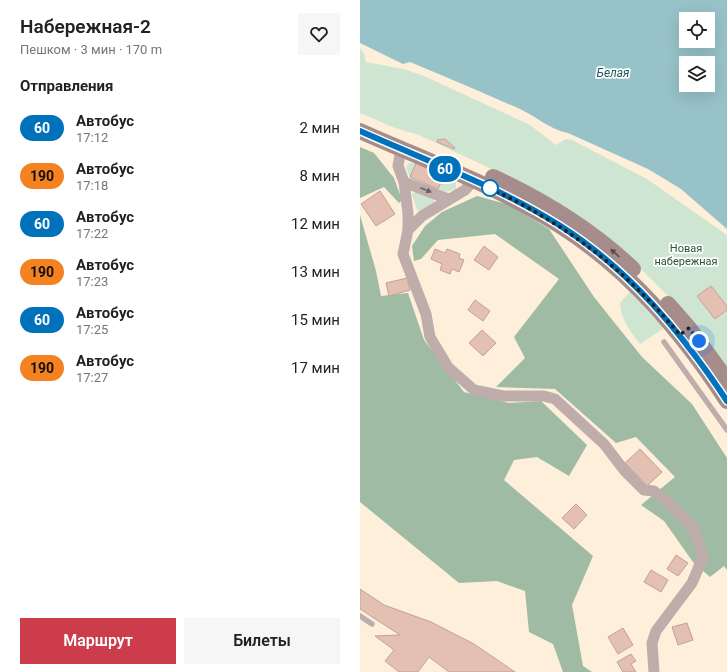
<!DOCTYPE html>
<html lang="ru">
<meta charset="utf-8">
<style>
:root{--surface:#fff;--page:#f6f6f6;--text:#222;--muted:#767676;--accent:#cc3c4b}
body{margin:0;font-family:Roboto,sans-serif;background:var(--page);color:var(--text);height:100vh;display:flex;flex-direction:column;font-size:15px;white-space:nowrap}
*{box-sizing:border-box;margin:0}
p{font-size:13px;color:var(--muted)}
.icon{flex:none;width:22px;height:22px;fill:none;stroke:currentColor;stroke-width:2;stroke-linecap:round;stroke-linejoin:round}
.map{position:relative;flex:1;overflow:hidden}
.side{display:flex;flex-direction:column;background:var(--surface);width:360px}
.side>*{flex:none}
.badge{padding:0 8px;border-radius:13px;font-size:14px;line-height:26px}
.fabs{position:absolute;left:319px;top:12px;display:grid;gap:8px}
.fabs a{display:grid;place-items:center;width:36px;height:36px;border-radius:0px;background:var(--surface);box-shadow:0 4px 16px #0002;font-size:20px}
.you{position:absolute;width:20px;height:20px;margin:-10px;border:3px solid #fff;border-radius:50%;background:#1a73e8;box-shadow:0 0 0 6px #1a73e833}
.map>.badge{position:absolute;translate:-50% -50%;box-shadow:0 0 0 2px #fff}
h2{padding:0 20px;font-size:15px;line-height:36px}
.round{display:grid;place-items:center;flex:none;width:42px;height:42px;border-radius:0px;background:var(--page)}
.overview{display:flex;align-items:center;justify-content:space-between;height:68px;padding:0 20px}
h1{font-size:19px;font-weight:600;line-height:30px}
.primary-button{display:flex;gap:8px;margin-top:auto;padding:8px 20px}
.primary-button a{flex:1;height:46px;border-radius:0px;background:var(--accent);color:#fff;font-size:16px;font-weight:600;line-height:46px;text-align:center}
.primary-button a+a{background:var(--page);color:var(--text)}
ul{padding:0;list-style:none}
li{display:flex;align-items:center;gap:12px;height:48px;padding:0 20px}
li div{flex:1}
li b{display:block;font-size:15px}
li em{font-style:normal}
li .badge{min-width:44px;font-weight:700;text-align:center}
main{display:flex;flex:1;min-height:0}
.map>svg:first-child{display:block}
.green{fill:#cee6d1}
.forest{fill:#9fbba3}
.water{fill:#97c2c7;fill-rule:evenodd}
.building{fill:#e4c0b2;stroke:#c1a295}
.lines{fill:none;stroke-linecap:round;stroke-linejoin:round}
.lane{stroke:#bfadac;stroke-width:5.5}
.street{stroke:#bfadac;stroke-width:11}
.secondary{stroke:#a68c8b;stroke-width:16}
.oneway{fill:#6b5f5a}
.oneway2{fill:#594b45}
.line-casing{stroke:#fff;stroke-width:9}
.line{stroke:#0072bc;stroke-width:6}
.walk{stroke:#262016;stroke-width:4;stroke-dasharray:0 7.2}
.stop-dot{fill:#fff;stroke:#0072bc;stroke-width:2}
.labels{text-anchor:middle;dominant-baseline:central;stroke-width:3.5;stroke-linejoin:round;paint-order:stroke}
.park-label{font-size:11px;fill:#295431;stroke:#fefefe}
.water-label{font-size:12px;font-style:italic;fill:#1e5a60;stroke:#fefefe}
</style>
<main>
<section class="side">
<div class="overview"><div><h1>Набережная-2</h1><p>Пешком · 3 мин · 170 m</p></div><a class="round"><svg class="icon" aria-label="heart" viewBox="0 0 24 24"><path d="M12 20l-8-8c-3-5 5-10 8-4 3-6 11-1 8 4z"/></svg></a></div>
<h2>Отправления</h2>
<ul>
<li><span class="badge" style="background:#0072bc;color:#fff">60</span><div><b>Автобус</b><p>17:12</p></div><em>2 мин</em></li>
<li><span class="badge" style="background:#f58220;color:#111">190</span><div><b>Автобус</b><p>17:18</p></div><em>8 мин</em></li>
<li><span class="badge" style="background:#0072bc;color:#fff">60</span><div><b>Автобус</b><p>17:22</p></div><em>12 мин</em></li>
<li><span class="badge" style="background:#f58220;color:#111">190</span><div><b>Автобус</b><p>17:23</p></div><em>13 мин</em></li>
<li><span class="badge" style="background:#0072bc;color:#fff">60</span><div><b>Автобус</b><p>17:25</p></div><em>15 мин</em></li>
<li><span class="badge" style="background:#f58220;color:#111">190</span><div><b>Автобус</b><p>17:27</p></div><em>17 мин</em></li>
</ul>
<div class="primary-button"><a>Маршрут</a><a>Билеты</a></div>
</section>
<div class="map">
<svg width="367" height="672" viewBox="0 0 367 672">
<rect width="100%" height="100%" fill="#fdefd9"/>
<!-- green -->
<g class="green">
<path d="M0,48L4,53L6,62L43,69L62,75L170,125L196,145L206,139L212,140L287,179L367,235V369L319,307L273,261L159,182L59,135L35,128L0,113Z"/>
<path d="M49,163H56L92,179L96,182V189L86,192L50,177L46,168Z"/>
<path d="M56,191L74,199V203L61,211L57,210L52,194Z"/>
<path d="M270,292L304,328L280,344C270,331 261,320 260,303Z"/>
</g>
<!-- forest -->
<g class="forest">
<path d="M0,147L14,153L34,178L42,200L39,203L24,187L0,198Z"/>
<path d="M117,196L150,205L189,229L234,297L282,357L332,404L367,458V570L364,566L350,577L333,562L304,521L281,505L315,477L276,437L256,443L195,389L136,387L165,358L154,337L199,279L135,234L78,240L61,259L54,261L52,246L65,226L82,212Z"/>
<path d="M0,215L16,271L21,296L48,293L64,340L104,392L149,403L181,401L227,445L209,476L177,457L154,460L144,480L233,556L212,605L223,666L232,672H203L193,644L169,632L165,591L137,581L99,583L0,502Z"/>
</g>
<!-- water -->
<path class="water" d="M0,0H367V229L321,189L288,169L208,133C189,129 177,117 160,109C123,93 87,77 50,62L43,64L0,43ZM326,19H348V41H326ZM326,63H348V85H326Z"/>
<!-- building -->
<g class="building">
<path d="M85,139L95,148L94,149L77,142V140Z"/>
<path d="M56,163L84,176L78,189L50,177Z"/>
<path d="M20,191L35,214L16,226L1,204Z"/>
<path d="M124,246L138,257L129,270L114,260Z"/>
<path d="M75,249L85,253L87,249L100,254L99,258L104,260L99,272L92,269L90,274L80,270L82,264L71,259Z"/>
<path d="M47,278L50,290L29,296L26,283Z"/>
<path d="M351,286L367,306V310L355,319L337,296Z"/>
<path d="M115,300L130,311L123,321L108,310Z"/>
<path d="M122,330L136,343L123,356L109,343Z"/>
<path d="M280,449L302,472L287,486L265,463Z"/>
<path d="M216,504L227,515L214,529L202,518Z"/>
<path d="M316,555L328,563L318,576L307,569Z"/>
<path d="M291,570L308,580L301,592L284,582Z"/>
<path d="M0,589L24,605L71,622L114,644L155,672H89L69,657L58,672H39L25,661L34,650L15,636L40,635L0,609Z"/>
<path d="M327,623L333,640L318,645L312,627Z"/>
<path d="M263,628L273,645L258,654L248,637Z"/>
<path d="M271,654L276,661L271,664L276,672H263L257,662Z"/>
</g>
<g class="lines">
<!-- lane -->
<g class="lane">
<path d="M304,342L367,430"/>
<path d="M0,616L12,624"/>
</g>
<!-- street -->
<g class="street">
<path d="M41,149L38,166L44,182L48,213V230L43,254L66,314L70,337L88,367L114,390L143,396H184L195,399L244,444L264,470L284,490L294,491L309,503L334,529L343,557L332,583L296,631L292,643L294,672"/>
<path d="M44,182L88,199"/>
<path d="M48,230L62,216L105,190L113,181"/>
</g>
<!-- secondary -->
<g class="secondary">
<path d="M0,131C67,161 137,186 199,225C269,269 322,332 367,401"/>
<path d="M133,177C185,201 232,230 273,269"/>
<path d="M308,304L329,328L367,380"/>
</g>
</g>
<!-- one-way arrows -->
<defs><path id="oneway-solid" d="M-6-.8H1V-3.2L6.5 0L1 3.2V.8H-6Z"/></defs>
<use class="oneway" href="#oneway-solid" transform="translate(66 190) rotate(22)"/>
<use class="oneway2" href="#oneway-solid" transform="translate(255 253) rotate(-138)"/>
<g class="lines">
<!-- line casing -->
<g class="line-casing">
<path id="line" d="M0,131C67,161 137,186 199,225C269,269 322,333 367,401"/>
</g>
<!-- line -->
<use href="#line" class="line"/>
<!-- walk -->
<path class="walk" d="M130,188L127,187C206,224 264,268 320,335L329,328L339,341"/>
</g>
<!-- markers -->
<circle class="stop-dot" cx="130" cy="188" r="8"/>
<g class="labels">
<!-- park labels -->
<g class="park-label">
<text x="326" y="248">Новая<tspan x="326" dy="13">набережная</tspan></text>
</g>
<!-- water labels -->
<g class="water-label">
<text x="253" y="73">Белая</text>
</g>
</g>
</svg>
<div class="fabs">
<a><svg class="icon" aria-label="locate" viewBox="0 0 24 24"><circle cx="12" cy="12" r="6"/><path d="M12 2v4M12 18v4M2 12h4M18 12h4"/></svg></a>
<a><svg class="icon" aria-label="layers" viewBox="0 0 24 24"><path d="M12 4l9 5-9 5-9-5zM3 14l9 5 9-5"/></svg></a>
</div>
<div class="you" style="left:339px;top:341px"></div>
<b class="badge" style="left:85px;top:169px;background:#0072bc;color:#fff">60</b>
</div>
</main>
